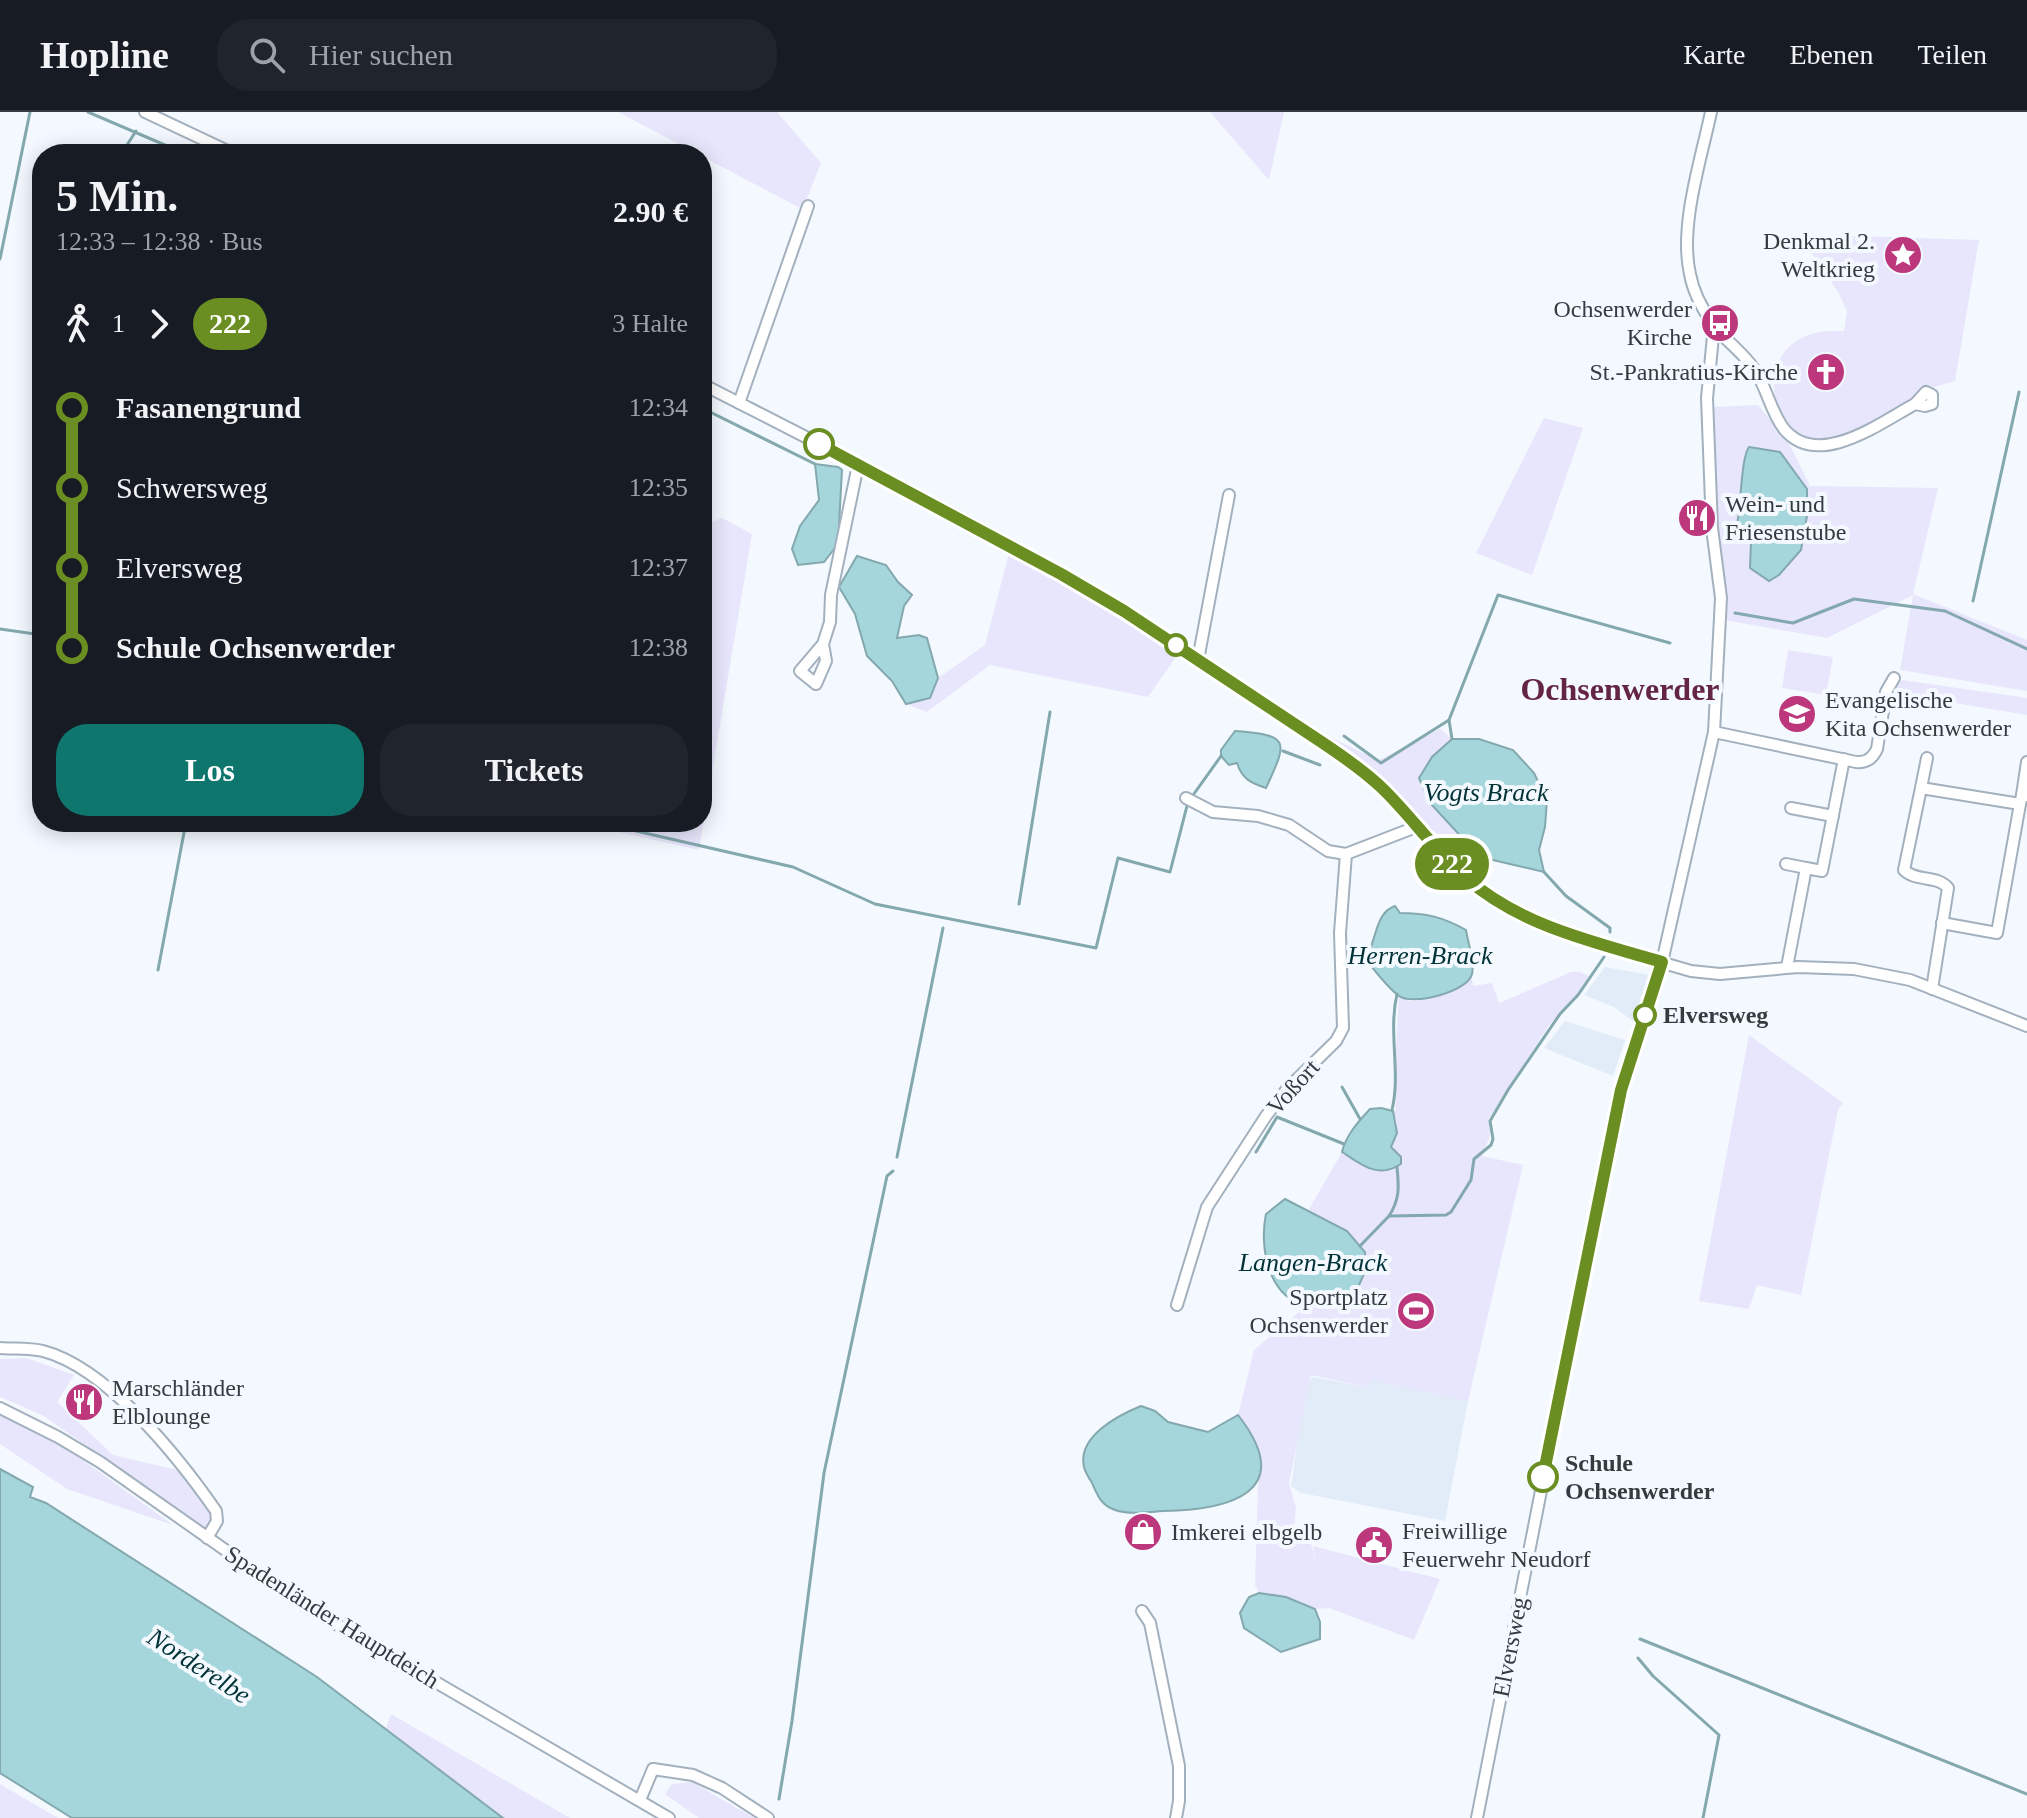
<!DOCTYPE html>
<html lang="de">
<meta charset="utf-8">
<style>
:root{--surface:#171b24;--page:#20242c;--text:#f1f3f6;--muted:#9ea1a6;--line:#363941;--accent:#0f766e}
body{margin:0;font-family:"Times New Roman",serif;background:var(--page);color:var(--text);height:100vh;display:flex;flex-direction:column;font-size:30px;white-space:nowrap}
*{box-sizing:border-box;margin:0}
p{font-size:26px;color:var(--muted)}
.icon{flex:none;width:44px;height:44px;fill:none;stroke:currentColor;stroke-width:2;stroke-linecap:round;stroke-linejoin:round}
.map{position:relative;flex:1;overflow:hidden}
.panel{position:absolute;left:32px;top:32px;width:680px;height:688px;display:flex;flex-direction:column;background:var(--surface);border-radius:32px;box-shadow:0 4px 20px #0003}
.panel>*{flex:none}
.badge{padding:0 16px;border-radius:26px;font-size:28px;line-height:52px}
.map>.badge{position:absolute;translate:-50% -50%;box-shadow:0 0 0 4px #fff}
.legs{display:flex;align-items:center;gap:12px;height:88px;padding:0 24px;font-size:26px}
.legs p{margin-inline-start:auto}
.headline{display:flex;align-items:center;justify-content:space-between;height:136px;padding:0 24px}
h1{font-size:44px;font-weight:700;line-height:60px}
.cta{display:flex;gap:16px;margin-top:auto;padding:16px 24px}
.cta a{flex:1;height:92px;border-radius:32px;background:var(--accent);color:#fff;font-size:32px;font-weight:700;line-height:92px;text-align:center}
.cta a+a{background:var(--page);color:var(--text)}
ul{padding:0 24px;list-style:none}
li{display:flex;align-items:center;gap:28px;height:80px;font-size:30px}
li i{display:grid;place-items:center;width:12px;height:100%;margin:0 10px;background:currentColor}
li i::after{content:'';width:20px;height:20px;margin:-10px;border:6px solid;border-radius:50%;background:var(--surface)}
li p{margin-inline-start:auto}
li:first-child i{background:linear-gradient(#0000 50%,currentColor 0)}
li:last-child i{background:linear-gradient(currentColor 50%,#0000 0)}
header{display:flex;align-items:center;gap:48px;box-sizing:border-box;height:112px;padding:0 40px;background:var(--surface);border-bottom:2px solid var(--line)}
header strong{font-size:38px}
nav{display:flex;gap:44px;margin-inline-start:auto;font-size:28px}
.search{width:560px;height:72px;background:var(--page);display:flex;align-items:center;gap:20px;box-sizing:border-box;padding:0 28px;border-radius:32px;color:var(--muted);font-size:30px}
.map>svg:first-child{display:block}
.built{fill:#e2ecf8}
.green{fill:#e8e6fc;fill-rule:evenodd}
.water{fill:#a4d6dc;stroke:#83a8ad;stroke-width:2}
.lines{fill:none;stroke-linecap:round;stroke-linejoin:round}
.stream{stroke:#83a8ad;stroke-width:3}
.minor-casing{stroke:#a3b0bd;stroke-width:14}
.minor{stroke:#fff;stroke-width:10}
.line-1-casing{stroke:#fff;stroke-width:18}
.line-1{stroke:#6b8e23;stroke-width:12}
.stop-1-dot{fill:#fff;stroke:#6b8e23;stroke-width:4}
.labels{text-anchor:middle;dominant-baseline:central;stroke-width:8;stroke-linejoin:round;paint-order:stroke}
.poi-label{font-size:24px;fill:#363b40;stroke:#f3f9ff;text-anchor:start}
.stop-label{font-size:24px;font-weight:bold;fill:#363b40;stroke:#f3f9ff;text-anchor:start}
.street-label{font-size:24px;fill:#363b40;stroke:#f3f9ff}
.water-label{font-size:26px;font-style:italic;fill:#003237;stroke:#f3f9ff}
.district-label{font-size:32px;font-weight:bold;fill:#642443;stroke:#f3f9ff}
</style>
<header>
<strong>Hopline</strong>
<div class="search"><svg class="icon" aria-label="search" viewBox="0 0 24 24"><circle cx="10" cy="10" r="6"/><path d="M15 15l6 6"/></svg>Hier suchen</div>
<nav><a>Karte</a><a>Ebenen</a><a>Teilen</a></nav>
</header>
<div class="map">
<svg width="2027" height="1706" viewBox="0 0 2027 1706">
<rect width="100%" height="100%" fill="#f3f9ff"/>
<!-- built -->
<g class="built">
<path d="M1605,855L1651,863L1633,909L1614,895L1584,883Z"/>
<path d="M1565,909L1625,928L1613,964L1544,936Z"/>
<path d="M1314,1265L1369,1276L1372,1267L1468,1289L1445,1409L1301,1381L1291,1374L1306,1270Z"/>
</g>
<!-- green -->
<g class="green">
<path d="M618,0H777L821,51L808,84L800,96Z"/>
<path d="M1210,0H1284L1269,68Z"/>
<path d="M1799,122L1979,128L1955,269C1946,272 1935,274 1926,278C1915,283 1905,292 1895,299C1883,307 1869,312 1857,319C1850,322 1842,328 1834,329C1771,340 1750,244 1808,223C1820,218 1832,219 1844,219L1847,199L1838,180Z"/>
<path d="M1758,293L1788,329L1810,374L1938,376L1913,482L2027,528V579L1900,558L1913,483L1827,526L1724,508L1711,295ZM1780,340L1807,377V404L1750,456L1751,430L1737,412L1744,365V342Z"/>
<path d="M1544,306L1583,316L1532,463L1476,441Z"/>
<path d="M722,406L752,422L699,738L574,710H702V413Z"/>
<path d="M1009,441L1178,542L1148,585L990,553L927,600L906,592L930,586L938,566L985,533Z"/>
<path d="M1788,538L1833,545L1826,583L1782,576Z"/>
<path d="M1902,568L2027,586V603L1895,581L1894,570Z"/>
<path d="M1440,617L1452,627L1432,645L1430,691L1480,745L1469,762L1472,754L1332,626L1379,648Z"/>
<path d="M1571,860H1580L1589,864L1576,884L1549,913L1489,1006L1490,1024L1482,1044L1523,1053L1468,1289L1372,1268L1369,1276L1311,1263L1289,1371L1296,1396L1294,1415L1307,1419L1316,1449L1313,1434L1440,1467L1414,1528L1329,1496L1315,1497L1286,1485L1259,1481L1255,1473L1258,1372L1262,1348L1247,1315L1238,1303L1254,1238L1306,1194L1333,1192L1347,1119L1308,1099L1342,1040L1372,1059L1393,1038L1390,1035L1397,1012L1393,999L1396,997L1395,955L1399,884C1402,886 1408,889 1411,889C1427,889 1463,878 1471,866L1474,874L1492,871L1499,891Z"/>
<path d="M1749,923L1843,991L1838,998L1801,1183L1757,1173L1749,1197L1699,1189Z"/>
<path d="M26,1246L74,1263L57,1290L113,1343L177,1358L215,1409L209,1419L42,1303L0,1285V1247Z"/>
<path d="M0,1302L70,1339L173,1413L67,1377L0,1332Z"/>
<path d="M391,1602L570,1706H503L386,1616Z"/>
<path d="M692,1670L754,1706H699L665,1682L672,1672Z"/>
<path d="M0,1672L58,1706H0Z"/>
</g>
<!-- water -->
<g class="water">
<path d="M1749,335L1780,340L1807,377V404L1801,438L1779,463L1769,469L1750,456L1751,430L1737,412C1741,395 1741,345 1749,335Z"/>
<path d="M815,352L838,355L842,358L838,432L824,450L798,453L792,437L800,414L819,388Z"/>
<path d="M857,444L886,453L898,470L912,483L904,494L897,526L919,523L927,526L938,566L930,586L906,592L892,569L867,544L855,502L839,475Z"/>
<path d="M1235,619C1292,623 1287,630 1266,676C1251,671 1242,667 1237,651L1229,653L1221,644V638Z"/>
<path d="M1452,627H1479L1513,638L1534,661L1547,688L1545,715L1539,738L1544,760L1480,745L1430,691L1419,666L1432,645Z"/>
<path d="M1395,794L1400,801C1426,801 1443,805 1466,818C1468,831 1475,850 1472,862C1468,880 1412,894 1399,884C1386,874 1375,859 1365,846C1377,831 1374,801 1395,794Z"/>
<path d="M1381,996L1393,999L1397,1021L1391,1035L1401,1045V1052C1378,1067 1362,1053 1342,1040C1346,1023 1358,1010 1370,997Z"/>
<path d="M1285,1087L1347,1119L1365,1140L1364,1162L1355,1182C1340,1189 1325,1196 1307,1193C1268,1187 1259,1134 1266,1102Z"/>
<path d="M1141,1294L1155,1299L1168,1310L1208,1320L1238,1303C1298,1380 1230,1398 1163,1399C1148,1400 1129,1403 1115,1398C1101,1393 1097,1383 1092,1371C1089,1366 1085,1360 1084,1355C1077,1324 1119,1303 1141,1294Z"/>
<path d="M0,1357L33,1375L30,1385L46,1391L317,1565L503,1706H72L0,1661Z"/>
<path d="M1259,1481L1286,1485L1315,1497L1320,1510V1527L1281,1540L1244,1516L1240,1501L1249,1485Z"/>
</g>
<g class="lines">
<!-- stream -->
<g class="stream">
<path d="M88,0L186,42"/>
<path d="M127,33L136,19"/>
<path d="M0,147L30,0"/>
<path d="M702,296L815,352"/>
<path d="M1973,489L2019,280"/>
<path d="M1735,501L1793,511L1854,487L1945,499L2027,537"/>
<path d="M0,517L42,523"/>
<path d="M1449,608L1498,483L1670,531"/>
<path d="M1344,624L1381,651L1449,608L1452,627"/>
<path d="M1283,639L1320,653"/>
<path d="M1191,686L1221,644"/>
<path d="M597,710L793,755L875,792L1096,836L1118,746L1170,760L1188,690"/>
<path d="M1544,760L1566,784L1610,816V820"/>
<path d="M1019,792L1050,600"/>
<path d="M158,858L186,710"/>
<path d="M1342,975L1360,1007"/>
<path d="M1392,998C1401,961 1388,920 1397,882"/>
<path d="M1256,1040L1277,1005L1344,1032"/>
<path d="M897,1045L943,816"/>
<path d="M1389,1104C1400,1087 1399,1075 1397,1055"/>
<path d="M1360,1134L1389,1104L1446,1103L1451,1100L1471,1068L1474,1047L1491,1033L1493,1027L1490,1009L1508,978L1560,902L1578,883L1604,845"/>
<path d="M1640,1527L2027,1682"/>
<path d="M1638,1546L1653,1564L1719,1623L1703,1706"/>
<path d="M779,1687L792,1609L824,1361L887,1064L893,1059"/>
</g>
<!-- minor casing -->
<g class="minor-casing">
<g id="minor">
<path d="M145,0L234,42"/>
<path d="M1711,0C1701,48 1679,114 1690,162C1693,179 1703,198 1713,212C1724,228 1743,240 1754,257C1767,275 1770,299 1784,317C1818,358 1880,311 1915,292L1925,294L1932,292V283L1926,280L1915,292"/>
<path d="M702,272C823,334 945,395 1063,463C1161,520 1255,585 1349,648L1383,677L1467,767L1522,804L1567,823L1691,859L1720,862L1798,855L1854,857L1910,868L2027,914"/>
<path d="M739,291L808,94"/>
<path d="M823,532L800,559L816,572L826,549L823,532L830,510L831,483L858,353"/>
<path d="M1198,548L1229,383"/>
<path d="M1714,620L1856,650C1866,651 1873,646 1877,637L1886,580L1894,566"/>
<path d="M1921,676L1927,646"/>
<path d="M2022,683L2027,650"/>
<path d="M1186,686L1213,700L1258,704L1289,713L1328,739L1346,742L1416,715"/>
<path d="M1791,696L1833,704"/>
<path d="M1786,752L1806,756"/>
<path d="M1942,811L1997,821L2020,692"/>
<path d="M1787,855L1806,756L1822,759L1844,647"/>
<path d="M1932,877L1948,776C1938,763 1916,770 1904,758L1921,676L2020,692L2022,683L2027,684"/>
<path d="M1177,1193L1207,1095L1266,1004L1287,977L1336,929L1343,916L1340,821L1346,742"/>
<path d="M0,1236C14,1237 30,1236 43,1239C108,1256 179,1346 216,1399L217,1409L207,1426"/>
<path d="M0,1296L58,1325L100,1350L305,1494L669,1706"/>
<path d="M1142,1499L1150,1511L1179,1654V1689L1176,1706"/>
<path d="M640,1688L653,1657L693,1663L722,1676L768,1706"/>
<path d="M1477,1706L1608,1036L1630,947L1658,868L1714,620L1721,486L1712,416L1707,286L1714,214"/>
</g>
</g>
<!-- minor -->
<use href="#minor" class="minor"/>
</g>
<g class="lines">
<!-- line-1 casing -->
<g class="line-1-casing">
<path id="line-1" d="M819,332L1061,462L1124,499L1323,631C1344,645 1364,659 1382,676C1411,704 1435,739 1466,766C1521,814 1594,830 1662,850L1621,978L1543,1365"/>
</g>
<!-- line-1 -->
<use href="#line-1" class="line-1"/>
</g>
<!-- icons -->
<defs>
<g id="sight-disc" transform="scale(2)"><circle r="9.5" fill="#bc377c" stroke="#f3f9ff"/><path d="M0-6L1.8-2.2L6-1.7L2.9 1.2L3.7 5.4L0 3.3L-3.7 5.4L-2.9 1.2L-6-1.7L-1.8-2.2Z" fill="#fff"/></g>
<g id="bus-disc" transform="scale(2)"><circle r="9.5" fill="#bc377c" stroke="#f3f9ff"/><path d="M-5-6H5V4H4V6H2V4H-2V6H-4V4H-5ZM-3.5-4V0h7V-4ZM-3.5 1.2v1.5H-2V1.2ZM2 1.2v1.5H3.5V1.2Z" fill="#fff"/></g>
<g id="church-disc" transform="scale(2)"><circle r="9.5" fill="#bc377c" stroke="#f3f9ff"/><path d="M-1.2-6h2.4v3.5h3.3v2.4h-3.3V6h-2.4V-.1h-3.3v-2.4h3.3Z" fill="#fff"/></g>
<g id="restaurant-disc" transform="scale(2)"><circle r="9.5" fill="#bc377c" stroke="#f3f9ff"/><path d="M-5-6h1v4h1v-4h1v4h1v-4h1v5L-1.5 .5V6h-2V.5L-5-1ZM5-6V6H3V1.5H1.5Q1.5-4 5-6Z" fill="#fff"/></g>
<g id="school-disc" transform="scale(2)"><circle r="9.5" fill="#bc377c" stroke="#f3f9ff"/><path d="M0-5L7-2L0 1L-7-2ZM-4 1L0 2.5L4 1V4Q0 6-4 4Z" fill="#fff"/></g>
<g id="stadium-disc" transform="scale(2)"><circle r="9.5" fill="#bc377c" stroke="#f3f9ff"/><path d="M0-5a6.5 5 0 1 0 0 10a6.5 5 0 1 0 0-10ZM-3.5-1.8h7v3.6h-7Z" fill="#fff"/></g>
<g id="shop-disc" transform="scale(2)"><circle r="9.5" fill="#bc377c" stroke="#f3f9ff"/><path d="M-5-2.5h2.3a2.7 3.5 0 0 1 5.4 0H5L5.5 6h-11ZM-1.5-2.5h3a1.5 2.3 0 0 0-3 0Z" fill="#fff"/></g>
<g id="civic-disc" transform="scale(2)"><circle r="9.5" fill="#bc377c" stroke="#f3f9ff"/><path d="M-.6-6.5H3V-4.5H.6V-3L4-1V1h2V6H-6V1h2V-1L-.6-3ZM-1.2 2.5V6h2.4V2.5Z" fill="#fff"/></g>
</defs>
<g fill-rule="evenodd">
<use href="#sight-disc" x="1903" y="143"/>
<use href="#bus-disc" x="1720" y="211"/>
<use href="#church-disc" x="1826" y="260"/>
<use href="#restaurant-disc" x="1697" y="406"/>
<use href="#school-disc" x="1797" y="602"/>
<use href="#stadium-disc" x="1416" y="1199"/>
<use href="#restaurant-disc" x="84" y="1290"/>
<use href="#shop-disc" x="1143" y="1420"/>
<use href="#civic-disc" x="1374" y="1433"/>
</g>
<!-- markers -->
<g class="stop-1-dot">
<circle cx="819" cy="332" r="14"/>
<circle cx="1176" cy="533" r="10"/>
<circle cx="1645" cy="903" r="10"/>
<circle cx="1543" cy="1365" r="14"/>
</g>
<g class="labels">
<!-- poi labels -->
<g class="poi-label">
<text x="1875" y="129" text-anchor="end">Denkmal 2.<tspan x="1875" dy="28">Weltkrieg</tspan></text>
<text x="1692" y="197" text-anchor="end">Ochsenwerder<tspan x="1692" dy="28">Kirche</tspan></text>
<text x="1798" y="260" text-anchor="end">St.-Pankratius-Kirche</text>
<text x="1725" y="392">Wein- und<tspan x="1725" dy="28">Friesenstube</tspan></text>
<text x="1825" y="588">Evangelische<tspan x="1825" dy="28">Kita Ochsenwerder</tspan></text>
<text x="1388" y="1185" text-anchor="end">Sportplatz<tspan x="1388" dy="28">Ochsenwerder</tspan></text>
<text x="112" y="1276">Marschländer<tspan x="112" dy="28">Elblounge</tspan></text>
<text x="1402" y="1419">Freiwillige<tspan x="1402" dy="28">Feuerwehr Neudorf</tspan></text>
<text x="1171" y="1420">Imkerei elbgelb</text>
</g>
<!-- stop labels -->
<g class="stop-label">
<text x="1663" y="903">Elversweg</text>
<text x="1565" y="1351">Schule<tspan x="1565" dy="28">Ochsenwerder</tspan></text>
</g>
<!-- street labels -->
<g class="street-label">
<text transform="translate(1293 975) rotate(-48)">Voßort</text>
<text transform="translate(332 1505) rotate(32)">Spadenländer Hauptdeich</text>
<text transform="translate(1510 1535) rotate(-79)">Elversweg</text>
</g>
<!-- water labels -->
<g class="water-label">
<text x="1486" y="680">Vogts Brack</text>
<text x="1420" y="843">Herren-Brack</text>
<text x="1313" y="1150">Langen-Brack</text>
<text transform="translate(199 1554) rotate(33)">Norderelbe</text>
</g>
<!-- district labels -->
<g class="district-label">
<text x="1620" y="577">Ochsenwerder</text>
</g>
</g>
</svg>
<b class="badge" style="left:1452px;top:752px;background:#6b8e23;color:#fff">222</b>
<section class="panel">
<div class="headline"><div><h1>5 Min.</h1><p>12:33 – 12:38 · Bus</p></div><b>2.90 €</b></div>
<div class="legs"><svg class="icon" aria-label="walk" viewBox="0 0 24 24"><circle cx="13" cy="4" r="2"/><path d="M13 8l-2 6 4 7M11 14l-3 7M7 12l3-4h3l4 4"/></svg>1<svg class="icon" aria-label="forward" viewBox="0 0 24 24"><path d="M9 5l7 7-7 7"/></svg><b class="badge" style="background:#6b8e23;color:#fff">222</b><p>3 Halte</p></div>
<ul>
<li><i style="color:#6b8e23"></i><b>Fasanengrund</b><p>12:34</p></li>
<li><i style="color:#6b8e23"></i><span>Schwersweg</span><p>12:35</p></li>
<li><i style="color:#6b8e23"></i><span>Elversweg</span><p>12:37</p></li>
<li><i style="color:#6b8e23"></i><b>Schule Ochsenwerder</b><p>12:38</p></li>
</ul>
<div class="cta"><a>Los</a><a>Tickets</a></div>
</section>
</div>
